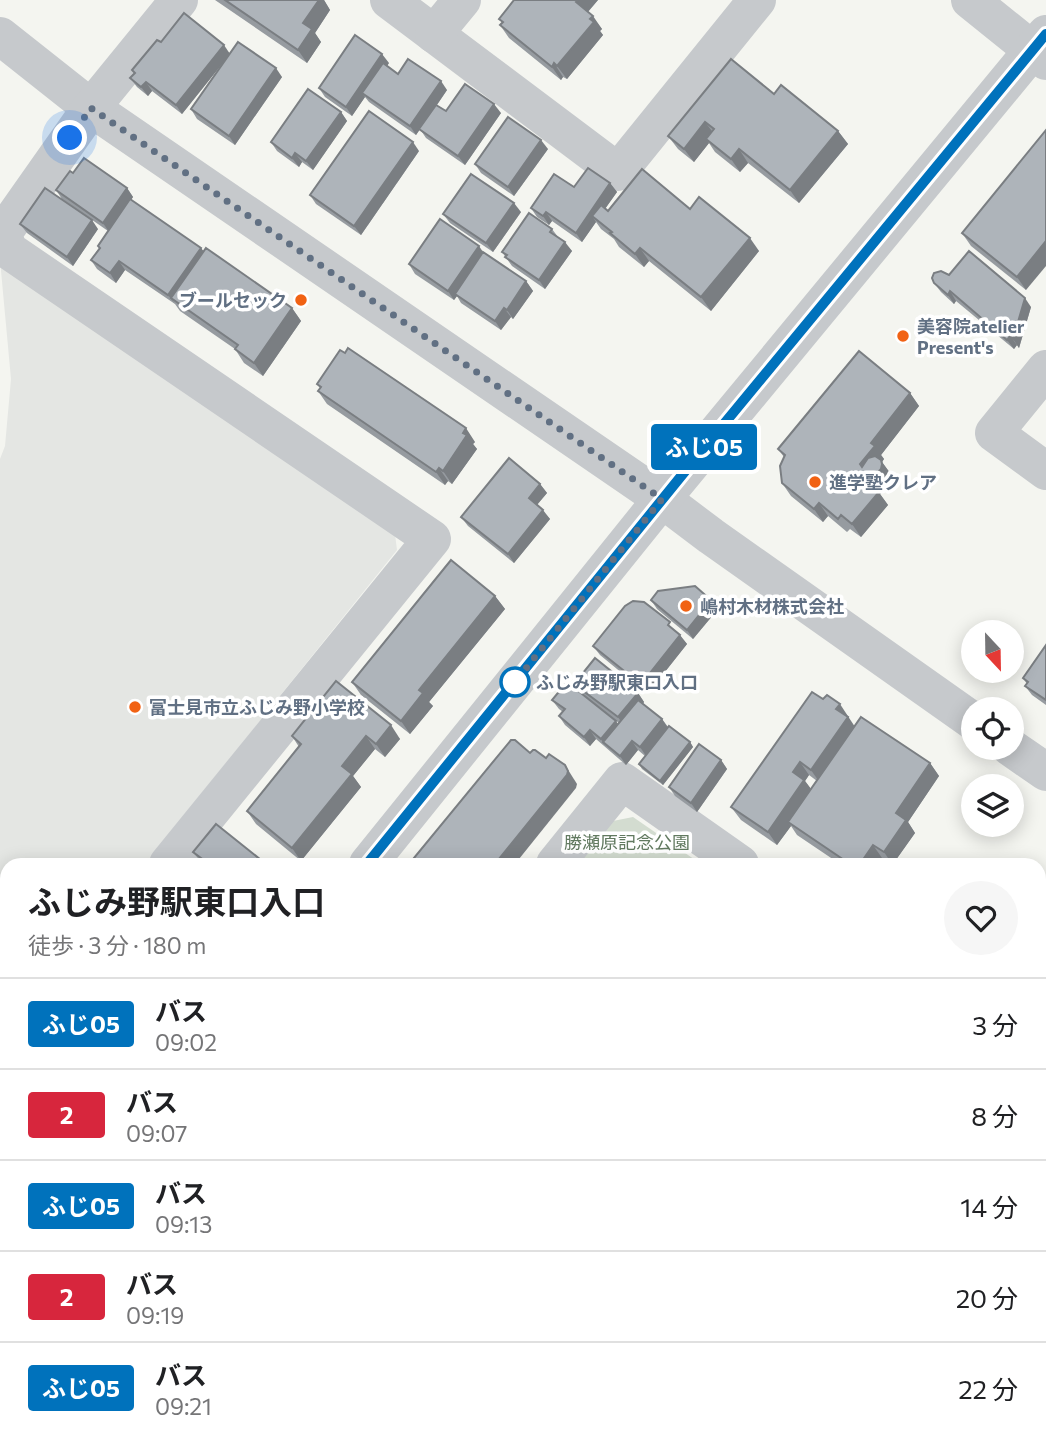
<!DOCTYPE html>
<html lang="ja">
<meta charset="utf-8">
<style>
:root{--surface:#fff;--page:#f6f6f6;--text:#202124;--muted:#757577;--line:#e0e0e0}
body{margin:0;font-family:Commissioner,"Noto Sans JP",sans-serif;background:var(--page);color:var(--text);height:100vh;display:flex;flex-direction:column;font-size:26px;white-space:nowrap}
*{box-sizing:border-box;margin:0}
p{font-size:23px;color:var(--muted)}
.icon{flex:none;width:38px;height:38px;fill:none;stroke:currentColor;stroke-width:2;stroke-linecap:round;stroke-linejoin:round}
.map{position:relative;flex:1;overflow:hidden}
.panel{position:absolute;left:0px;top:858px;width:1046px;height:590px;display:flex;flex-direction:column;background:var(--surface);border-radius:21px 21px 0 0;box-shadow:0 4px 18px #0003}
.panel>*{flex:none}
.badge{padding:0 14px;border-radius:5px;font-size:24px;line-height:46px}
.needle{width:46px;rotate:158deg}
.fabs{position:absolute;left:961px;top:620px;display:grid;gap:14px}
.fabs a{display:grid;place-items:center;width:63px;height:63px;border-radius:50%;background:var(--surface);box-shadow:0 4px 18px #0003;font-size:35px}
.you{position:absolute;width:35px;height:35px;margin:-18px;border:5px solid #fff;border-radius:50%;background:#1a73e8;box-shadow:0 0 0 10px #1a73e833}
.map>.badge{position:absolute;translate:-50% -50%;box-shadow:0 0 0 4px #fff}
.round{display:grid;place-items:center;flex:none;width:74px;height:74px;border-radius:37px;background:var(--page)}
.summary{display:flex;align-items:center;justify-content:space-between;height:119px;padding:0 28px}
h1{font-size:33px;font-weight:700;line-height:52px}
ul{padding:0;list-style:none}
li{display:flex;align-items:center;gap:21px;height:91px;padding:0 28px;border-top:2px solid var(--line)}
li div{flex:1}
li b{display:block;font-size:26px}
li em{font-style:normal}
li .badge{min-width:77px;font-weight:700;text-align:center}
.map>svg:first-child{display:block}
.built{fill:#e4e6e3}
.green{fill:#d3dcd0}
.lines{fill:none;stroke-linecap:round;stroke-linejoin:round}
.path{stroke:#bfc0c2;stroke-width:4.5;stroke-dasharray:3.5 3.5;stroke-linecap:butt}
.minor{stroke:#c6c9cc;stroke-width:38}
.wall{fill:#969ba0;fill-rule:evenodd}
.shaded-wall{fill:#7a7e82}
.building{fill:#aeb4ba;stroke:#7a7e82;stroke-width:2}
.line-casing{stroke:#fff;stroke-width:16}
.line{stroke:#0072bc;stroke-width:10}
.walk{stroke:#617083;stroke-width:7;stroke-dasharray:0 12.6}
.poi-dot{fill:#f16213;stroke:#fff;stroke-width:2.5}
.stop-dot{fill:#fff;stroke:#0072bc;stroke-width:3.5}
.labels{text-anchor:middle;dominant-baseline:central;stroke-width:7;stroke-linejoin:round;paint-order:stroke}
.poi-label{font-size:18px;font-weight:bold;fill:#617083;stroke:#fff;text-anchor:start}
.stop-label{font-size:18px;font-weight:bold;fill:#617083;stroke:#fff;text-anchor:start}
.park-label{font-size:18px;fill:#627a60;stroke:#fff}
</style>
<div class="map">
<svg width="1046" height="1447" viewBox="0 0 1046 1447">
<rect width="100%" height="100%" fill="#f4f5f0"/>
<!-- built -->
<path class="built" d="M0,260L395,534L397,550L145,864H7V1251L0,1260V459L5,446L11,379Z"/>
<!-- green -->
<g class="green">
<path d="M633,817L701,864H578L613,821Z"/>
<path d="M1040,1109L1046,1114V1305L1040,1311Z"/>
<path d="M537,1440H890L882,1447H543Z"/>
</g>
<g class="lines">
<!-- path -->
<g class="path">
<path d="M1040,1208L1046,1207"/>
<path d="M1040,1298L1046,1293"/>
<path d="M826,1440L828,1447"/>
<path d="M702,1447V1440"/>
<path d="M867,1447L875,1440"/>
</g>
<!-- minor -->
<g class="minor">
<path d="M389,0L618,172L757,0"/>
<path d="M970,0L1046,61"/>
<path d="M434,34L462,0"/>
<path d="M0,36L91,108L662,499L711,536L973,721"/>
<path d="M1046,369L994,433L1046,471"/>
<path d="M1010,747L1046,772"/>
<path d="M168,864L432,539L8,250L3,233L91,108L179,0"/>
<path d="M368,864L662,499L1046,34"/>
<path d="M555,864L622,781L740,864"/>
<path d="M1040,940L1046,932"/>
<path d="M1040,1085L1046,1090"/>
<path d="M0,1317L7,1308"/>
<path d="M1040,1346L1046,1340"/>
<path d="M253,1440L259,1447"/>
<path d="M517,1440L523,1447"/>
<path d="M88,1447L94,1440"/>
<path d="M922,1447L930,1440"/>
</g>
</g>
<!-- wall -->
<g class="wall">
<path d="M215,0H324L330,10L315,33L321,42L307,63Z"/>
<path d="M514,0H598L588,12L602,29L600,31L603,35L567,79L563,77L561,80L509,38L500,25L502,22L499,19Z"/>
<path d="M161,42L230,53L282,77L235,145L197,119L191,109L222,64L182,114L152,91L148,96L137,87L130,78L134,73L132,70Z"/>
<path d="M389,63L387,66L398,74L447,90L437,105L446,111L501,113L465,165L426,138L420,129L416,135L369,102L365,97L352,116L325,97L319,88Z"/>
<path d="M774,94L838,131L848,144L799,203L748,163L740,172L715,152L709,143L694,162L678,149L668,136Z"/>
<path d="M341,112L347,121L313,170L302,162L299,167L277,151L271,142Z"/>
<path d="M1046,130L1026,290L971,246L962,233Z"/>
<path d="M548,149L514,196L481,173L475,164Z"/>
<path d="M419,151L361,235L316,204L310,195Z"/>
<path d="M73,173L127,188L133,197L131,200L201,248L203,251L292,308L301,321L263,376L244,363L235,349L180,311L175,304L125,270L116,283L97,269L91,260L99,248L108,231L62,199L56,190Z"/>
<path d="M610,183L617,192L605,209L608,211L690,209L759,251L711,311L649,261L644,267L619,247L614,239L601,229L596,222L582,242L552,221L549,225L537,217L531,208L574,187Z"/>
<path d="M521,212L493,252L450,223L443,214Z"/>
<path d="M20,224L98,229L73,266L27,233Z"/>
<path d="M552,229L558,237L572,251L545,289L512,266L502,252Z"/>
<path d="M484,253L526,281L533,291L513,319L511,317L501,330L461,303L457,296L454,300L415,274L409,264Z"/>
<path d="M949,275L1031,307L1019,348L1017,345L1014,349L956,301L954,304L941,292L934,283Z"/>
<path d="M317,384L475,442L473,444L477,449L452,484L448,481L445,485L327,404L318,391L320,388Z"/>
<path d="M910,393L919,406L881,455L884,459L882,462L890,473L891,477L890,482L880,494L888,505L861,537L850,529L847,532L828,516L823,522L791,496L782,483L784,457L778,449Z"/>
<path d="M540,484L547,493L537,505L550,519L514,563L468,526L461,517Z"/>
<path d="M495,596L505,609L429,702L433,706L410,734L361,695L352,682Z"/>
<path d="M651,600H711L718,609L693,639L657,609Z"/>
<path d="M676,631L687,644L649,692L636,682L634,683L600,655L593,646Z"/>
<path d="M1046,645V705L1032,695L1025,686L1027,684L1023,678Z"/>
<path d="M616,675L619,680L638,693L644,702L643,704L662,719L668,727L690,742L693,747L663,785L642,769L639,764L645,756L638,750L626,765L596,739L590,746L565,725L559,716L563,712L559,709L552,700L580,692L574,684ZM588,699L619,723L618,724Z"/>
<path d="M336,681L400,739L385,757L375,749L353,776L361,787L301,861L256,824L247,811L299,747L292,736Z"/>
<path d="M823,699L849,717L848,718L854,727L930,763L939,776L908,822L915,833L893,864H891L882,858L878,864H840L797,835L791,826L777,845L741,820L731,807ZM809,775L817,781L811,789L805,781Z"/>
<path d="M721,760L727,769L697,812L675,796L669,787Z"/>
<path d="M193,852L266,864H204L200,861Z"/>
<path d="M7,1353V1394L0,1388V1362Z"/>
<path d="M316,1440H483L487,1447H424L422,1444L418,1447H404L400,1442L394,1447H309Z"/>
<path d="M1038,1440L1043,1447H941Z"/>
</g>
<!-- shaded-wall -->
<g class="shaded-wall">
<path d="M319,0H324L330,10L315,33L321,42L307,63L298,50L303,23Z"/>
<path d="M578,0H598L585,15L576,2Z"/>
<path d="M593,16L602,29L600,31L603,35L567,79L557,66Z"/>
<path d="M224,45L230,54L182,114L176,105Z"/>
<path d="M382,54L389,63L366,96L362,93L365,97L352,116L346,107Z"/>
<path d="M554,63L563,77L561,80L552,67Z"/>
<path d="M276,68L282,77L235,145L229,136Z"/>
<path d="M441,81L447,90L416,135L410,126Z"/>
<path d="M146,82L152,91L148,96L141,87Z"/>
<path d="M494,104L501,113L465,165L458,156Z"/>
<path d="M341,112L347,121L313,170L306,161Z"/>
<path d="M705,122L715,135L706,139L709,143L694,162L684,149Z"/>
<path d="M838,131L848,144L799,203L790,190Z"/>
<path d="M541,140L548,149L514,196L508,187Z"/>
<path d="M413,142L419,151L361,235L354,226Z"/>
<path d="M739,149L748,163L740,172L731,159Z"/>
<path d="M295,153L302,162L299,167L292,158Z"/>
<path d="M610,183L617,192L597,220L592,216L596,222L582,242L576,233Z"/>
<path d="M127,188L133,197L109,232L103,223Z"/>
<path d="M514,203L521,212L493,252L486,243Z"/>
<path d="M546,212L552,221L549,225L543,216Z"/>
<path d="M92,220L98,229L73,266L67,257Z"/>
<path d="M750,238L759,251L711,311L701,297Z"/>
<path d="M1046,241V266L1026,290L1017,277Z"/>
<path d="M565,242L572,251L545,289L539,280Z"/>
<path d="M479,246L485,255L455,294L457,296L454,300L448,291Z"/>
<path d="M201,248L208,257L171,298L175,304L168,295Z"/>
<path d="M640,248L649,261L644,267L635,254Z"/>
<path d="M119,261L125,270L116,283L110,273Z"/>
<path d="M526,281L533,291L513,319L507,310Z"/>
<path d="M950,291L956,301L954,304L948,295Z"/>
<path d="M1025,298L1031,307L1019,348L1013,339Z"/>
<path d="M292,308L301,321L263,376L254,363Z"/>
<path d="M504,308L511,317L501,330L495,321Z"/>
<path d="M1010,336L1017,345L1014,349L1007,340Z"/>
<path d="M910,393L919,406L881,455L884,459L882,462L890,473L891,477L890,482L880,494L888,505L861,537L852,524L868,483L869,478L860,464L871,443Z"/>
<path d="M466,428L475,442L473,444L477,449L452,484L443,471Z"/>
<path d="M439,468L448,481L445,485L436,472Z"/>
<path d="M540,484L547,493L535,507L529,498Z"/>
<path d="M819,503L828,516L823,522L814,509Z"/>
<path d="M543,510L550,519L514,563L508,554Z"/>
<path d="M495,596L505,609L429,702L433,706L410,734L401,721L419,690Z"/>
<path d="M711,600L718,609L693,639L687,630Z"/>
<path d="M680,635L687,644L649,692L642,683Z"/>
<path d="M629,673L636,682L634,683L628,674Z"/>
<path d="M616,675L622,684L616,691L610,682Z"/>
<path d="M638,693L644,702L624,726L618,717Z"/>
<path d="M840,704L857,730L820,783L811,770L836,709Z"/>
<path d="M662,719L668,728L646,756L640,747Z"/>
<path d="M616,721L622,730L604,744L601,739Z"/>
<path d="M391,725L400,739L385,757L376,744Z"/>
<path d="M590,730L596,739L590,746L584,737Z"/>
<path d="M366,736L375,749L353,776L361,787L301,861L292,848L342,766Z"/>
<path d="M632,741L638,750L626,765L620,756Z"/>
<path d="M690,742L693,747L663,785L660,781Z"/>
<path d="M721,760L727,769L697,812L691,803Z"/>
<path d="M800,762L809,775L805,781L814,793L788,822L791,826L777,845L768,832L793,772Z"/>
<path d="M930,763L939,776L908,822L915,833L893,864H892L884,852L896,813Z"/>
<path d="M565,765L577,784L576,788L515,864H495Z"/>
<path d="M873,845L882,858L878,864H860Z"/>
<path d="M0,1183L7,1193V1196L0,1205Z"/>
<path d="M7,1421V1438L0,1446V1429Z"/>
<path d="M479,1440H483L487,1447H480Z"/>
</g>
<!-- building -->
<g class="building">
<path d="M225,0H319L303,23L312,29L298,50Z"/>
<path d="M514,0H578L576,2L593,16L590,19L594,22L557,66L554,63L552,67L500,25L503,22L499,19Z"/>
<path d="M184,13L224,45L176,105L146,82L141,87L130,78L135,73L132,70L157,40L161,42Z"/>
<path d="M355,35L382,54L346,107L319,88Z"/>
<path d="M238,42L276,68L229,136L191,109Z"/>
<path d="M408,59L441,81L410,126L362,93L383,63L398,74Z"/>
<path d="M731,59L774,94L781,85L838,131L790,190L739,149L731,159L706,139L714,129L705,122L684,149L668,136Z"/>
<path d="M465,84L494,104L458,156L419,129L436,105L446,111Z"/>
<path d="M308,89L341,112L306,161L295,153L292,158L271,142Z"/>
<path d="M369,111L413,142L354,226L310,195Z"/>
<path d="M508,117L541,140L508,187L475,164Z"/>
<path d="M1046,130V241L1017,277L962,233Z"/>
<path d="M84,158L127,188L103,223L56,190L70,171L73,173Z"/>
<path d="M588,168L610,183L576,233L546,212L543,216L531,208L554,174L574,187Z"/>
<path d="M642,169L690,209L699,197L750,238L701,297L640,248L635,254L610,233L612,232L592,216L601,205L608,211Z"/>
<path d="M471,174L514,203L486,243L443,214Z"/>
<path d="M45,188L92,220L67,257L20,224Z"/>
<path d="M130,199L201,248L168,295L119,261L110,273L91,260L100,248L98,246Z"/>
<path d="M529,213L552,229L550,232L565,242L539,280L505,257L507,255L502,252Z"/>
<path d="M440,219L479,246L448,291L409,264Z"/>
<path d="M206,248L292,308L254,363L235,349L238,345L171,298Z"/>
<path d="M969,251L1025,298L1013,339L1010,336L1007,340L950,291L948,295L934,283L932,278L934,273L941,271L949,275Z"/>
<path d="M483,252L526,281L507,310L504,308L495,321L455,294Z"/>
<path d="M348,348L466,428L463,433L467,435L443,471L439,468L436,472L318,391L321,387L317,384L340,350L345,353Z"/>
<path d="M859,351L910,393L871,443L875,446L860,464L862,467L868,458L875,456L881,460L882,464L881,469L868,483L879,492L852,524L841,515L838,519L819,503L814,509L782,483L780,466L785,455L778,449Z"/>
<path d="M509,458L540,484L529,498L543,510L508,554L461,517Z"/>
<path d="M451,560L495,596L419,690L423,693L401,721L352,682Z"/>
<path d="M695,586L711,600L687,630L651,600L658,591Z"/>
<path d="M633,601L644,602L670,622L668,625L680,635L642,683L629,673L628,674L593,646L625,606Z"/>
<path d="M1046,645V700L1025,686L1028,682L1023,678Z"/>
<path d="M595,658L616,675L610,682L614,686L621,679L638,693L618,717L574,684Z"/>
<path d="M336,681L391,725L376,744L366,736L342,766L352,774L292,848L247,811L301,744L292,736Z"/>
<path d="M567,682L616,721L601,739L590,730L584,737L559,716L565,709L552,700Z"/>
<path d="M812,692L823,699L827,695L840,704L836,709L848,717L811,770L800,762L793,772L804,780L768,832L731,807Z"/>
<path d="M638,700L662,719L640,747L632,741L620,756L603,742Z"/>
<path d="M861,717L930,763L896,813L906,820L884,852L873,845L860,864H850L788,822Z"/>
<path d="M669,726L690,742L660,781L639,764Z"/>
<path d="M511,740H515L530,753L533,750H535L546,758L549,754L565,765L568,771L567,775L495,864H409Z"/>
<path d="M699,744L721,760L691,803L669,787Z"/>
<path d="M216,824L266,864H209L193,852Z"/>
<path d="M196,860L201,864H193Z"/>
<path d="M7,1353V1390L0,1384V1362Z"/>
<path d="M1046,1385V1433L1040,1425V1391Z"/>
<path d="M0,1390L7,1395V1421L0,1429Z"/>
<path d="M14,1440H44L52,1447H8Z"/>
<path d="M316,1440H384L376,1447H309Z"/>
<path d="M420,1440H479L480,1447H426Z"/>
<path d="M571,1440H587L590,1444L587,1447H572L568,1443Z"/>
<path d="M948,1440H1038V1441L1031,1447H941Z"/>
</g>
<g class="lines">
<!-- line casing -->
<g class="line-casing">
<path id="line" d="M367,864L695,459L1046,34"/>
</g>
<!-- line -->
<use href="#line" class="line"/>
<!-- walk -->
<path class="walk" d="M70,138L91,108L662,499L515,682"/>
</g>
<!-- markers -->
<g class="poi-dot">
<circle cx="301" cy="300" r="7"/>
<circle cx="903" cy="336" r="7"/>
<circle cx="815" cy="482" r="7"/>
<circle cx="686" cy="606" r="7"/>
<circle cx="135" cy="707" r="7"/>
</g>
<circle class="stop-dot" cx="515" cy="682" r="14"/>
<g class="labels">
<!-- poi labels -->
<g class="poi-label">
<text x="287" y="300" text-anchor="end">ブールセック</text>
<text x="917" y="326">美容院atelier<tspan x="917" dy="21">Present's</tspan></text>
<text x="829" y="482">進学塾クレア</text>
<text x="700" y="606">嶋村木材株式会社</text>
<text x="149" y="707">富士見市立ふじみ野小学校</text>
</g>
<!-- stop labels -->
<g class="stop-label">
<text x="536" y="682">ふじみ野駅東口入口</text>
</g>
<!-- park labels -->
<g class="park-label">
<text x="627" y="842">勝瀬原記念公園</text>
</g>
</g>
</svg>
<div class="fabs">
<a><svg class="needle" viewBox="-14 -14 28 28"><path d="M0-13l5 13h-10z" fill="#e53935"/><path d="M0 13l5-13h-10z" fill="#757577"/></svg></a>
<a><svg class="icon" aria-label="locate" viewBox="0 0 24 24"><circle cx="12" cy="12" r="6"/><path d="M12 2v4M12 18v4M2 12h4M18 12h4"/></svg></a>
<a><svg class="icon" aria-label="layers" viewBox="0 0 24 24"><path d="M12 4l9 5-9 5-9-5zM3 14l9 5 9-5"/></svg></a>
</div>
<div class="you" style="left:70px;top:138px"></div>
<b class="badge" style="left:704px;top:447px;background:#0072bc;color:#fff">ふじ05</b>
<section class="panel">
<div class="summary"><div><h1>ふじみ野駅東口入口</h1><p>徒歩 · 3 分 · 180 m</p></div><a class="round"><svg class="icon" aria-label="heart" viewBox="0 0 24 24"><path d="M12 20l-8-8c-3-5 5-10 8-4 3-6 11-1 8 4z"/></svg></a></div>
<ul>
<li><span class="badge" style="background:#0072bc;color:#fff">ふじ05</span><div><b>バス</b><p>09:02</p></div><em>3 分</em></li>
<li><span class="badge" style="background:#d7263d;color:#fff">2</span><div><b>バス</b><p>09:07</p></div><em>8 分</em></li>
<li><span class="badge" style="background:#0072bc;color:#fff">ふじ05</span><div><b>バス</b><p>09:13</p></div><em>14 分</em></li>
<li><span class="badge" style="background:#d7263d;color:#fff">2</span><div><b>バス</b><p>09:19</p></div><em>20 分</em></li>
<li><span class="badge" style="background:#0072bc;color:#fff">ふじ05</span><div><b>バス</b><p>09:21</p></div><em>22 分</em></li>
</ul>
</section>
</div>
